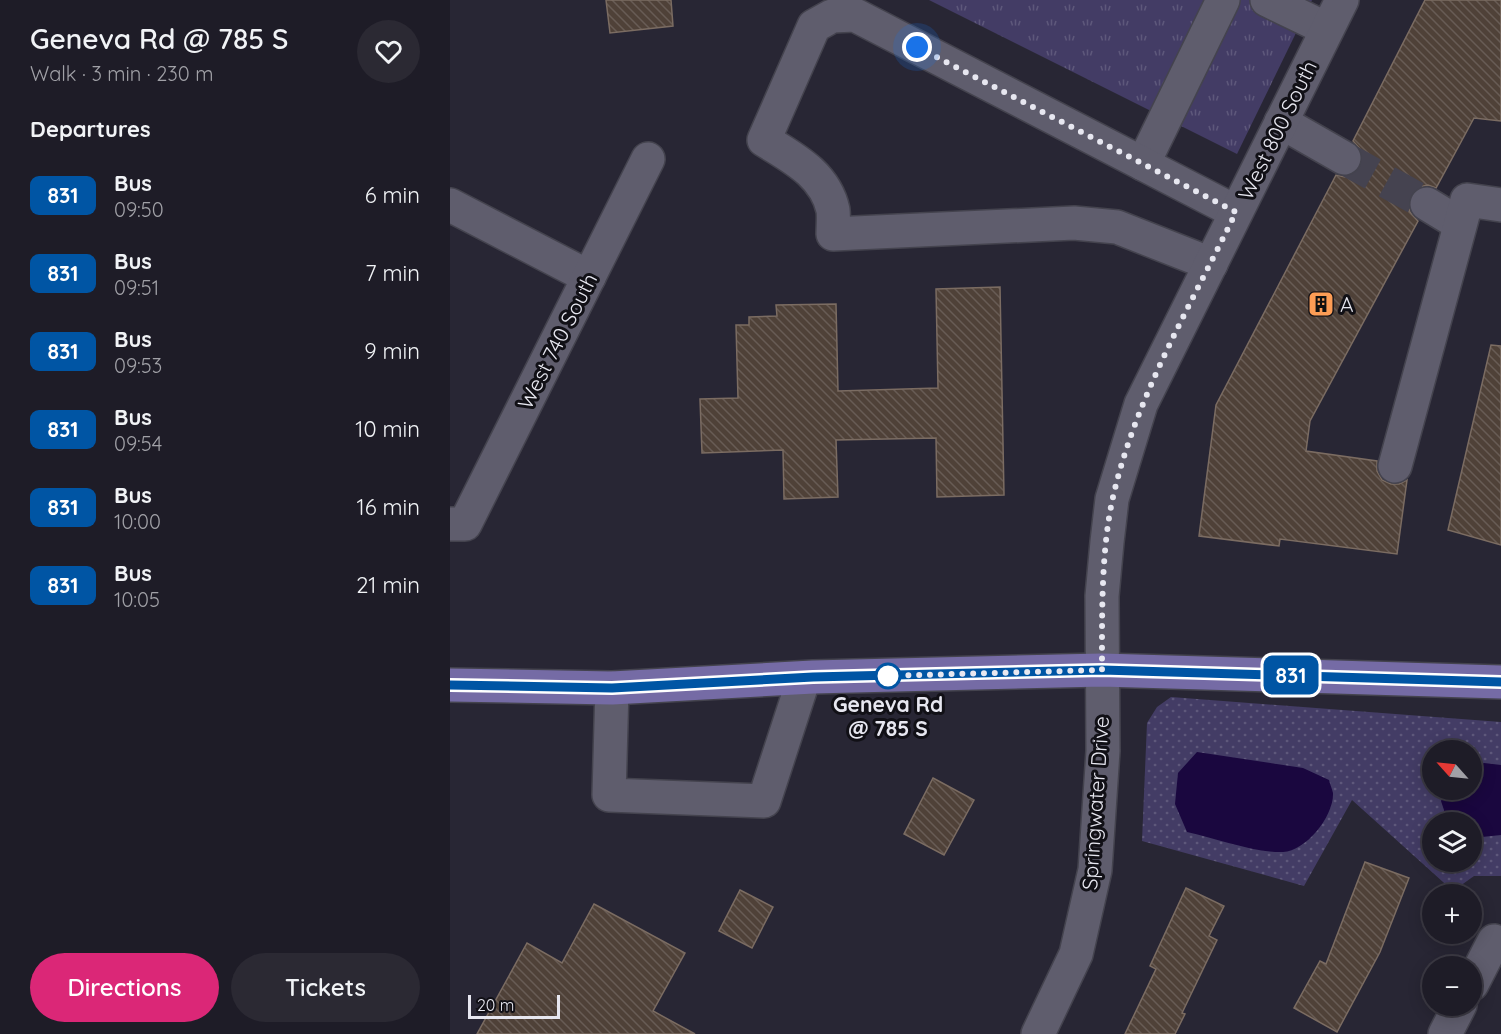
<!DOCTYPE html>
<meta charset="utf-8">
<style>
:root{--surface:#1e1c27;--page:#2b2933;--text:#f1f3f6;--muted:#a1a1a7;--line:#3c3a44;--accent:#db2777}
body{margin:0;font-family:Quicksand,sans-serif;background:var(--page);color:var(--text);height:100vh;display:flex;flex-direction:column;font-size:22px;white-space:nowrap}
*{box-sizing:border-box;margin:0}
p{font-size:20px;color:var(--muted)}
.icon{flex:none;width:33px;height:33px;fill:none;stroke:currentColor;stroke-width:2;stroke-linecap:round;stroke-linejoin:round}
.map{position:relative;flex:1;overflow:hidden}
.details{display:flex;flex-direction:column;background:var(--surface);width:450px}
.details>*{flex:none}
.badge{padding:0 12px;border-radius:9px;font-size:21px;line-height:39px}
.needle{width:39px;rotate:297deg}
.controls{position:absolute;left:972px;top:740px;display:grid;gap:12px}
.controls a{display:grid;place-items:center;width:60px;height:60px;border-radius:50%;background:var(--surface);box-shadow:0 3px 15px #0003,0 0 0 2px var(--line);font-size:30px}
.scale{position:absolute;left:18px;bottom:15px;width:92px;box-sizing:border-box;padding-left:6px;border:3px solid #e7e7f0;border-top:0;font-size:16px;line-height:21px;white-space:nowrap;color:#e7e7f0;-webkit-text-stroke:4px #111016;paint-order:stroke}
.you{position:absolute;width:30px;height:30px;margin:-15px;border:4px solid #fff;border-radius:50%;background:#1a73e8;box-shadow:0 0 0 9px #1a73e833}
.map>.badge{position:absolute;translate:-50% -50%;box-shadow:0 0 0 3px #fff}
h2{padding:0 30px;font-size:22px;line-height:54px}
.round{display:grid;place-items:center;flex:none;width:63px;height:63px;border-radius:32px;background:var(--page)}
.overview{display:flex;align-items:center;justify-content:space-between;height:102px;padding:0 30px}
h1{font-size:28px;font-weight:600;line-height:45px}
.cta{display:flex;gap:12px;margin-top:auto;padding:12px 30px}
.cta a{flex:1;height:69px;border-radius:36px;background:var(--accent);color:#fff;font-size:24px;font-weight:600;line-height:69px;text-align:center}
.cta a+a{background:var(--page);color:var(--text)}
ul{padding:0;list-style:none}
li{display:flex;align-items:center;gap:18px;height:78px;padding:0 30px}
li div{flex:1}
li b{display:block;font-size:22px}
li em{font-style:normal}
li .badge{min-width:66px;font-weight:700;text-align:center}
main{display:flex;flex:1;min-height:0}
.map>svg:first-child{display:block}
.grass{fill:url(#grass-dots);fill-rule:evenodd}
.park{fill:url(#park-tufts)}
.water{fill:#1a073f}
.building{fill:url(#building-back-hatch);stroke:#7b6c62;stroke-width:1.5}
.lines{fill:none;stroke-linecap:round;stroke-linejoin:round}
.minor-tunnel{stroke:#454350;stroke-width:33;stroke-dasharray:33 16;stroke-linecap:butt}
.minor-casing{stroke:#44434e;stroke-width:36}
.major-casing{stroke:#44434e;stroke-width:36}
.minor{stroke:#5f5d6d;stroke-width:33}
.major{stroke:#756ba5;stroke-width:33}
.line-casing{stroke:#fff;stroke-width:14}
.line{stroke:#0055a4;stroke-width:9}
.walk{stroke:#e7e7f0;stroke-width:6;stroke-dasharray:0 10.8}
.stop-dot{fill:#fff;stroke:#0055a4;stroke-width:3}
.labels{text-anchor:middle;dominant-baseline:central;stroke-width:6;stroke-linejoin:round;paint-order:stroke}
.street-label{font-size:21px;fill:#e7e7f0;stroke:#111016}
.poi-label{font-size:21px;fill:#e7e7f0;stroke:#111016;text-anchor:start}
.stop-label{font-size:21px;font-weight:bold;fill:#e7e7f0;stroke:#111016}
</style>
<main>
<section class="details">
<div class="overview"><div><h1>Geneva Rd @ 785 S</h1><p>Walk · 3 min · 230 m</p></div><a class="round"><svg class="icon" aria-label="heart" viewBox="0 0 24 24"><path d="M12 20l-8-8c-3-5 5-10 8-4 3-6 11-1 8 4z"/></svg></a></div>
<h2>Departures</h2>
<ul>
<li><span class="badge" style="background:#0055a4;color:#fff">831</span><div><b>Bus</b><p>09:50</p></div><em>6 min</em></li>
<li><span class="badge" style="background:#0055a4;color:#fff">831</span><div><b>Bus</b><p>09:51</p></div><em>7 min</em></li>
<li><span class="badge" style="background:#0055a4;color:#fff">831</span><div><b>Bus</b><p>09:53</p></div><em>9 min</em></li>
<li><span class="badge" style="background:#0055a4;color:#fff">831</span><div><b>Bus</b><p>09:54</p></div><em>10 min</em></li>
<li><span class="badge" style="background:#0055a4;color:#fff">831</span><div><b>Bus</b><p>10:00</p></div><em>16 min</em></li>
<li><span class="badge" style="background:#0055a4;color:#fff">831</span><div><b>Bus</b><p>10:05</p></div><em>21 min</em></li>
</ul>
<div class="cta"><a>Directions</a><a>Tickets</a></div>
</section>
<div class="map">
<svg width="1051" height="1034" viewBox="0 0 1051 1034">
<defs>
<pattern id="grass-dots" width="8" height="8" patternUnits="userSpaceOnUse" patternTransform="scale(1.5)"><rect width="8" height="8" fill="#433c65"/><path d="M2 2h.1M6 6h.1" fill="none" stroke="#5e587b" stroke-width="1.8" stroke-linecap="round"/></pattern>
<pattern id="park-tufts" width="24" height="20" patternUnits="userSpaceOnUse" patternTransform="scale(1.5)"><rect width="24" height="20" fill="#433c65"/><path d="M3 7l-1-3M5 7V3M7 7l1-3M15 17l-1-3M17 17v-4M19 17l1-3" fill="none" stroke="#5e587b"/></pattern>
<pattern id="building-back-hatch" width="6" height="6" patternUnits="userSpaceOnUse" patternTransform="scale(1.5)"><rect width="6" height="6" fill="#4f4138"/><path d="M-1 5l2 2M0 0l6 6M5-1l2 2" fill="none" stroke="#685c55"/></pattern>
</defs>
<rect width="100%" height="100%" fill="#282634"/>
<!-- grass -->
<path class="grass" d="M721,697L1051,722V876H1024L1003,891L902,800L854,886L692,841L697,723L707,707ZM982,750H1022V789H982ZM982,822H1022V861H982Z"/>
<!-- park -->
<path class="park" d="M479,0H862L787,154Z"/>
<!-- water -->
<g class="water">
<path d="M747,752L853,768L879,780C880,784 882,789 883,793C884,816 856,851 833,852C805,853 765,838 737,832L725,804L728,773Z"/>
<path d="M1034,763L1051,765V835L1022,838V822H998L991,801L996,789H1022V767Z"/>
</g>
<!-- building -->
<g class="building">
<path d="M156,0H221L223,26L160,33Z"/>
<path d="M975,0H1051V121L1024,118L986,188L978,185L969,187L961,195L958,204L960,212L968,221L860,421L856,451L927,461V471L932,480L941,484H949L957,480L947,554L830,539L829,546L749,536L766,405L886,175L895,177L903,174L910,167L913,157L910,149L903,141Z"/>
<path d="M550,287L554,495L487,497L486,438L386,440L388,497L334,499L333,450L252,453L250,399L288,398L286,325H299V317L327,316L326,305L386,304L388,391L488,388L486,289Z"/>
<path d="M1041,345L1051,346V545L998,530Z"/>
<path d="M483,778L524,800L494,855L454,834Z"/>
<path d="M915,862L959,878L930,952L887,1032L844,1008L870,961L876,964Z"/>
<path d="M736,888L774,906L759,936L767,940L732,1013L735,1014L725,1034H675L706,969L700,966Z"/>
<path d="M290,890L323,907L302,948L269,931Z"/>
<path d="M144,904L235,953L203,1011L245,1034H27L77,943L112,963Z"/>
</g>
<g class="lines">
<!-- minor-tunnel -->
<path class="minor-tunnel" d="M894,158L977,204"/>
<!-- minor casing -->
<g class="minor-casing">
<g id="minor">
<path d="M817,0L877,29"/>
<path d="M831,122L894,158"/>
<path d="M693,164L773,0"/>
<path d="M977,204L1010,224"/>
<path d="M0,205L139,277"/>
<path d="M761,264L667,227L624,223L383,234C383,227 384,217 383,210C375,174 343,158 314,140L364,26L382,16L405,15L786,212"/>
<path d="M945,466L1017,200L1051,205"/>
<path d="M0,524H15L198,159"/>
<path d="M162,688L159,795L314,801L354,678"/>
<path d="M1022,984L1044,941"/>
<path d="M588,1034L626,954L645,870L653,751L652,596L657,542L662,499L691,404L892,0"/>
<path d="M995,1034L1010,1005"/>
</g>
</g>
<!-- major casing -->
<g class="major-casing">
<path id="major" d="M0,685L162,688L363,677L652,670L1051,682"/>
</g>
<!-- minor -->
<use href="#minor" class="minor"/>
<!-- major -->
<use href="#major" class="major"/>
</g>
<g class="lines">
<!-- line casing -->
<g class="line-casing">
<path id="line" d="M0,685L162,688L363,677L652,670L1051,682"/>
</g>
<!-- line -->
<use href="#line" class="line"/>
<!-- walk -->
<path class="walk" d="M438,676H432L652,670C652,616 651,550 663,497C686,396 741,305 786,212L467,47"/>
</g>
<!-- icons -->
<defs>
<g id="building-square" transform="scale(1.35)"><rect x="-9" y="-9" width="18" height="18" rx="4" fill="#fd9d55" stroke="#111016"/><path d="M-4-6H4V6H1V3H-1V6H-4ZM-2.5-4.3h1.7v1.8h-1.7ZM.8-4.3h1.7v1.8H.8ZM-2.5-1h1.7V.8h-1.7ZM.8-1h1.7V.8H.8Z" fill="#111"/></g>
</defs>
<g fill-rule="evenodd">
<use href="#building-square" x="871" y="304"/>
</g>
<!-- markers -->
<circle class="stop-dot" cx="438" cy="676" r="12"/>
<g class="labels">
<!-- street labels -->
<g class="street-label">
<text transform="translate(827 130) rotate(-64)">West 800 South</text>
<text transform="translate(107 341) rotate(-63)">West 740 South</text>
<text transform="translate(645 803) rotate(-86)">Springwater Drive</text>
</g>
<!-- poi labels -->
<g class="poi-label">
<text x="890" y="304">A</text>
</g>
<!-- stop labels -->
<g class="stop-label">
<text x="438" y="704">Geneva Rd<tspan x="438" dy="24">@ 785 S</tspan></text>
</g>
</g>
</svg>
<div class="controls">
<a><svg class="needle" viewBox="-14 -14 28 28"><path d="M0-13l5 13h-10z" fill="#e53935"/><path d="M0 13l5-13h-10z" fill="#a1a1a7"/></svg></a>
<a><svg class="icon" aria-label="layers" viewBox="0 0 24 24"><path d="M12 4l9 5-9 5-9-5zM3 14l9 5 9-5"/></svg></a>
<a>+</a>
<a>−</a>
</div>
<div class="scale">20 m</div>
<div class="you" style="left:467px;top:47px"></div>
<b class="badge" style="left:841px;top:675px;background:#0055a4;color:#fff">831</b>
</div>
</main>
